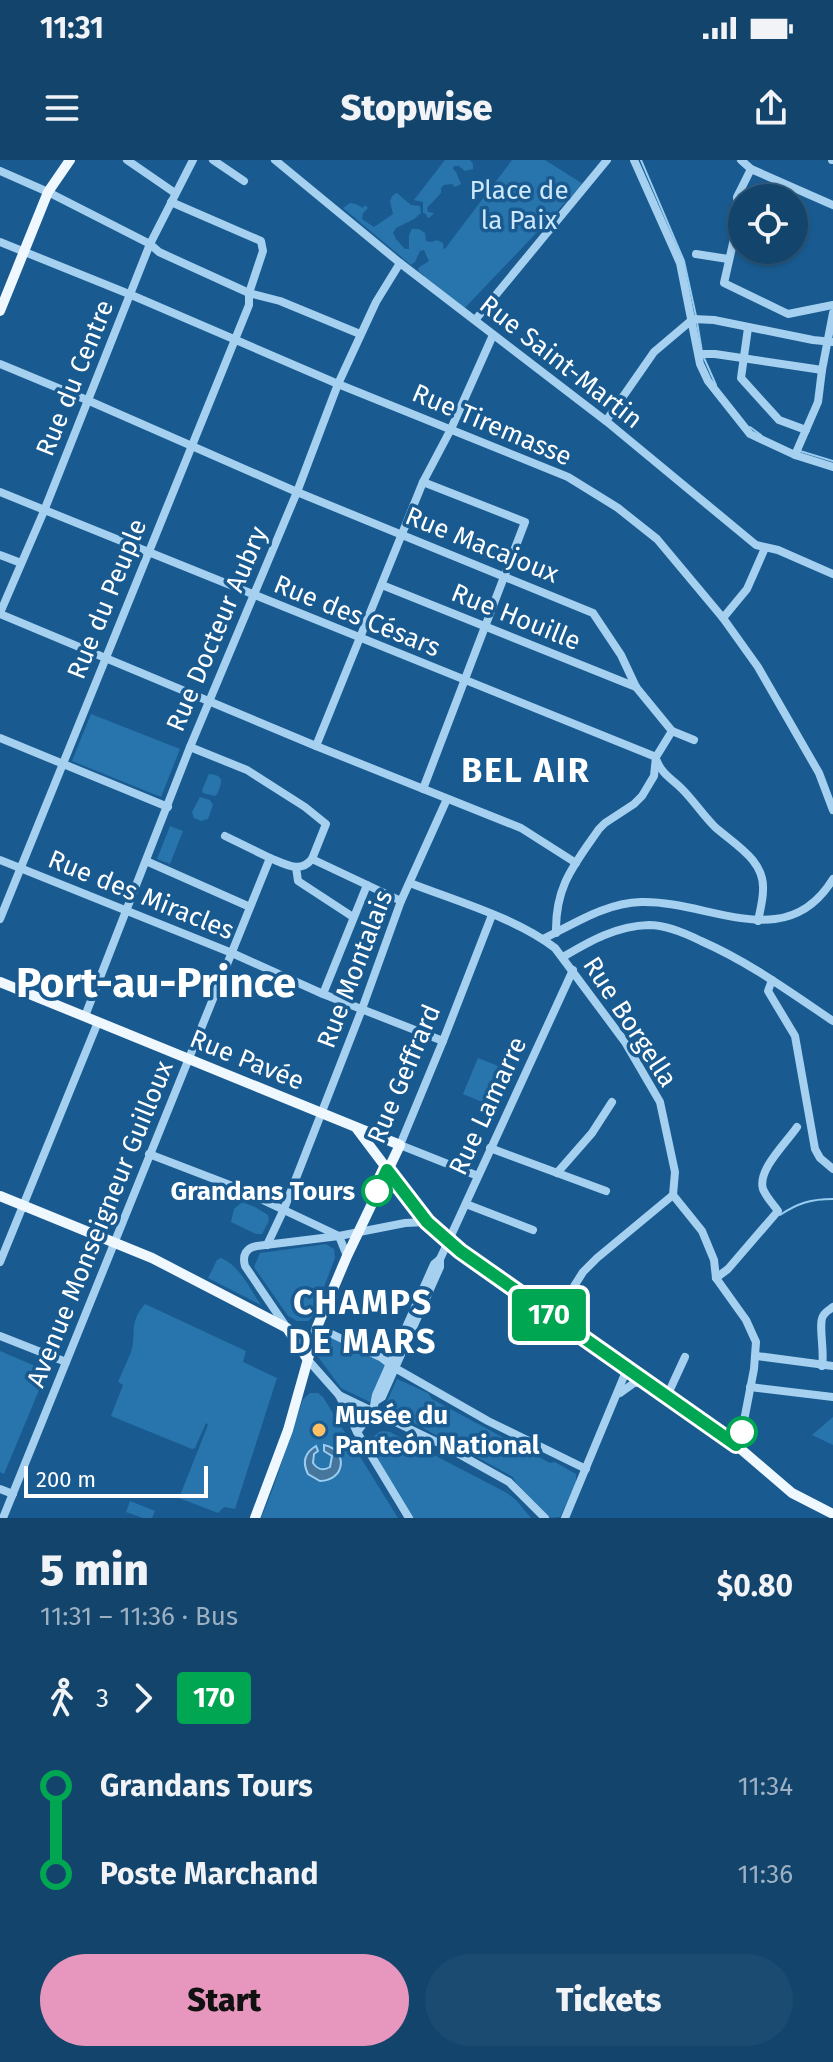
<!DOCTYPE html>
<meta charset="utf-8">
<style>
:root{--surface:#13446c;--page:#1c4b72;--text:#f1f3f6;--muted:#9db0c2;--line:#325c7f;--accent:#e797bd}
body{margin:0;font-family:"Fira Sans",sans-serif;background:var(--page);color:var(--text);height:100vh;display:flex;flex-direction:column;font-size:30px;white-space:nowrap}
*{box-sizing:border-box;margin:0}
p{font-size:26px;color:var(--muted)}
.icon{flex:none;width:44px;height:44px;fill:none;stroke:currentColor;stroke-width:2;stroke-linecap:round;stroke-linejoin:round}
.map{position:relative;height:1358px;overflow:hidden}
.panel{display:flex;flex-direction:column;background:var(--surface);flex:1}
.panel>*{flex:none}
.badge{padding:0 16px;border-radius:6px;font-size:28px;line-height:52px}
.tools{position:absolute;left:728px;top:24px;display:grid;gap:16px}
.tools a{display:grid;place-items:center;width:80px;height:80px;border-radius:50%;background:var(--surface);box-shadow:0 2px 6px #0004,0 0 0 2px var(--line);font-size:40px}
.scale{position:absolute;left:24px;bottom:20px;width:184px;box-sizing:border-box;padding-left:8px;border:4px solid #fff;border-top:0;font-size:22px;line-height:28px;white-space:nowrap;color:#fff;-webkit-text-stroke:6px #195b90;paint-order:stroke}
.map>.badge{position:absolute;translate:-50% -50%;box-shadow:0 0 0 4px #fff}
.legs{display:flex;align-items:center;gap:12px;height:88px;padding:0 40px;font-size:26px}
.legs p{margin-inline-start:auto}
.headline{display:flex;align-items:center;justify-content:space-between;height:136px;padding:0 40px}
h1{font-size:44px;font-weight:800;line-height:60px}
.button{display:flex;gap:16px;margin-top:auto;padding:16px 40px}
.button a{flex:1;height:92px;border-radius:48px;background:var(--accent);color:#111;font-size:32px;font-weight:800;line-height:92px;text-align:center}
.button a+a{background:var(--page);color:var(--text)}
ul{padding:0 40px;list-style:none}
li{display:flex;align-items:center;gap:28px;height:88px;font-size:30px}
li i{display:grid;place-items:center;width:12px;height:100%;margin:0 10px;background:currentColor}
li i::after{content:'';width:20px;height:20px;margin:-10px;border:6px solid;border-radius:50%;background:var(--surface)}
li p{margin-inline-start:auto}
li:first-child i{background:linear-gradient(#0000 50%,currentColor 0)}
li:last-child i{background:linear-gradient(currentColor 50%,#0000 0)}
.status{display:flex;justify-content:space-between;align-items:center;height:56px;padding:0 40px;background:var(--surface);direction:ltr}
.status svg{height:22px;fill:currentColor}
header{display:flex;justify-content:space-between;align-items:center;height:104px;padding:0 40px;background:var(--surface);font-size:36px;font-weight:800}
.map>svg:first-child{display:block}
.green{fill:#2874ac}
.water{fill:#46769c;stroke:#99cdf1;stroke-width:2}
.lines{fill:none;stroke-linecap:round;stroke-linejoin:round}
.stream{stroke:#99cdf1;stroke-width:2}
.minor{stroke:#a6d0ef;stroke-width:8}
.major{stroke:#eff7ff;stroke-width:10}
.line-1-casing{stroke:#fff;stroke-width:18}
.line-1{stroke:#00a651;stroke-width:12}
.stop-1-dot{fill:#fff;stroke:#00a651;stroke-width:4}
.poi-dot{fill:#ffbf65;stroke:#195b90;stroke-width:3}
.labels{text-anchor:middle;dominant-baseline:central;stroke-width:7;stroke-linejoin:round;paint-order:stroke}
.park-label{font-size:26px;fill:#cde7fb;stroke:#195b90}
.street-label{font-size:26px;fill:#fff;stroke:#195b90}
.stop-label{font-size:26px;font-weight:bold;fill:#fff;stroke:#195b90;text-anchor:end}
.poi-label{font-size:26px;font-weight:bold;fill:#fff;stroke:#195b90;text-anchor:start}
.district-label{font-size:34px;font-weight:bold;letter-spacing:2px;fill:#fff;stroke:#195b90}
.town-label{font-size:42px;font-weight:bold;fill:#fff;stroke:#195b90}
</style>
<div class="status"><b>11:31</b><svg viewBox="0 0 49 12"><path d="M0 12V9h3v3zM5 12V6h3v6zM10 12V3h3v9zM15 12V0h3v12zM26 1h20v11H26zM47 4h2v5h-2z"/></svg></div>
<header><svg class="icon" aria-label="menu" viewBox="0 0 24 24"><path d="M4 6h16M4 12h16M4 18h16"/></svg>Stopwise<svg class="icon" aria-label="share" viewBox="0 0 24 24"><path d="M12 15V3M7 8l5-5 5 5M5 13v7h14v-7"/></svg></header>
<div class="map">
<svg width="833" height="1358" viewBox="0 0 833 1358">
<rect width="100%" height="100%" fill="#195b90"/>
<!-- green -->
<g class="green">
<path d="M445,0H470L473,4V9L465,11L459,6H454L453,9L456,12L461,24L455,27L452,24L444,25L441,28V33L427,48L428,52L434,53L429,58L427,57L426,54L423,53V42L414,40Z"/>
<path d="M512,0H545L583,24L460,153L422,119L424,115L419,112L418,108L429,101L424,90L420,91L415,102L411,105L343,48L350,43L356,44L363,48L365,45L368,48L363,53L362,59L374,67L393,54L390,41L393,35L397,33L411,45L420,46L421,53L414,59L396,68L393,73L396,79L405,89H409V75L412,69H419L425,73L426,81L432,82L437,80L443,83L444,90Z"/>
<path d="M91,554L180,589L161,637L72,601Z"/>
<path d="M209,614C225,615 222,623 217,634L215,636L203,633L202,630Z"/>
<path d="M200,637L210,640L213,645L208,659L201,661L194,658L192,652Z"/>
<path d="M170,666L183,671L170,704L157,699Z"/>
<path d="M478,898L498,906L482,942L463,934Z"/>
<path d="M242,1042L255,1047L268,1055L269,1061L262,1074H256L231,1062L234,1049Z"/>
<path d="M326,1084L334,1089L335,1098L313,1156L308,1161H297L288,1156L254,1107L260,1093Z"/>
<path d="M221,1098C240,1106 250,1129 261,1145L208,1118L217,1100Z"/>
<path d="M145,1144L246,1191L243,1202L277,1218L235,1349L224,1347L218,1353L179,1338L208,1265L206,1263L195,1288L192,1289L111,1256L123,1225L118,1222C122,1212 127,1202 131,1192C137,1174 128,1163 145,1144Z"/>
<path d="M325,1169L389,1206L373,1238L370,1242L341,1228L316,1194Z"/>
<path d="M0,1191L47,1211L4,1314L0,1312Z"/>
<path d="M397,1219L428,1233L432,1239L550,1303L555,1302L576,1314V1323L560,1357L548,1358L516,1323L513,1317L399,1255L387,1253L385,1246Z"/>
<path d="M310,1233H318L323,1237L398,1358H261L272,1331L303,1239Z"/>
<path d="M833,1257V1285L812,1275Z"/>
<path d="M383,1271L390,1272L507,1333L516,1340L531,1358H413L371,1290L372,1278L379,1272Z"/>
<path d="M130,1341L155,1351L152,1358H143L126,1352Z"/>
</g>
<!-- water -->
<path class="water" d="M324,1285C349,1290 345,1321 320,1321L308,1314C302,1302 304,1293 316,1286L318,1291L314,1294L313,1303C318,1310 323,1311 330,1307L332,1296L324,1291Z"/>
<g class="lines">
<!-- stream -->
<g class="stream">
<path d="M641,0L684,101L696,156"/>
<path d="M697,162L702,192"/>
<path d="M704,198L716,225"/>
<path d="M750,267L761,275"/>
<path d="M800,291L833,301"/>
<path d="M780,1055C798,1043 811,1039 833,1039"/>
</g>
<!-- minor -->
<g class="minor">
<path d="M127,0L175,33"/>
<path d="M213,0L244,21"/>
<path d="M275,0L400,103L606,261L756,385L778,390L833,414"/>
<path d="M634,0L680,103L700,204L708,221L750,274L795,295L833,307"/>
<path d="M741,0L751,9L833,45"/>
<path d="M832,0H833"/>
<path d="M751,9L737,37L738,61L724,123L788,154L833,145"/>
<path d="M0,11L48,32L150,84L159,92L249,133L280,141L360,174"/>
<path d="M794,81L800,82"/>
<path d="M0,82L129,134L338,224L568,317L618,348L657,379L723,458L758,507L819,613L833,650"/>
<path d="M696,94L728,99"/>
<path d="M476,159L607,0"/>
<path d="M748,168L741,218L779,260L806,270"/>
<path d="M704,194H715L822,210"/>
<path d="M0,204L87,240L297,332L593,453L621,495L636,527L672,571L656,597L654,616L642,636L634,644L605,663L599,669C574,705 555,726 556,773"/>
<path d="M606,261L654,192L693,159L714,160L813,180L833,182"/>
<path d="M795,295L818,242L822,210L833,153"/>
<path d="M0,332L656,597"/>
<path d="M0,395L21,403"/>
<path d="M382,425L636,527"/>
<path d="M0,453L44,351L150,84L193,0"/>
<path d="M0,454L316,586L521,668L576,703"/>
<path d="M723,458L747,429L765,388"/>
<path d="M672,571L694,580"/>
<path d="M0,578L168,647"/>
<path d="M316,586L423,322L451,269L493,175"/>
<path d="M190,587L247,610L305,647L326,664L312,699"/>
<path d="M657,601C661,613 673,620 682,629C694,641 703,655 715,667C734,684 765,700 763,730C763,740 760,751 758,761"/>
<path d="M423,629L525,362L423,322"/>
<path d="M225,676L270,698"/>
<path d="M0,700L232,793L323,834L443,881"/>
<path d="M146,701L250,747"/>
<path d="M296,707L298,721L353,757"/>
<path d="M410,723C456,741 516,758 555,788L625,882L660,942L675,1012L673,1035L702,1071L714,1100L716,1118L746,1160L756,1182L754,1209L742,1271L736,1285"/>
<path d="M0,759L249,145V133L263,91L261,81L171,42"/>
<path d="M543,779C574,764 605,743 641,742C709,740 786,796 833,719"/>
<path d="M563,797C590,781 616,766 649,765C667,765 685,773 701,781C749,802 790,832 833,861"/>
<path d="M772,820L768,831L795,876L815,989L820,998L833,1009"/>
<path d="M323,834L367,725"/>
<path d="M85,856L190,587L297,332L338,224L376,142L400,103"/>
<path d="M490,988L606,1031"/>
<path d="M149,994L235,1027L339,1076L347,1096"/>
<path d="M557,1013L592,973L612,942"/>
<path d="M478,1016L400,985L443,881L492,755"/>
<path d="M466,1044L533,1070"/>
<path d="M267,1085L284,1049L362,849L401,741L447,639"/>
<path d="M0,1102L98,862"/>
<path d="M716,1118L728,1109L778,1051C773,1044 766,1037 763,1029C757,1010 787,982 797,967"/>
<path d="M554,1158L583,1112L597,1098L673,1035"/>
<path d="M317,1167L382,1198L395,1208L488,1261L586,1309"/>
<path d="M287,1168L245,1106C242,1095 246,1088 257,1086L339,1076L405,1063L427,1062"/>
<path d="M0,1176L66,1202"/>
<path d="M757,1196L833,1206"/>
<path d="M308,1200L339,1235L357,1272L409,1358"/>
<path d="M822,1206C825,1192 818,1164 823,1156C825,1152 829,1150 833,1147"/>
<path d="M750,1227L833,1237"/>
<path d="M620,1233L634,1223L646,1222"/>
<path d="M339,1235L441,1284L509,1322L545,1358"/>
<path d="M667,1236L685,1197"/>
<path d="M376,1241L382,1237L440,1107V1099"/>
<path d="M357,1272L373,1251L376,1235L434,1104L440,1099L448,1082L573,810"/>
<path d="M0,1329L13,1334"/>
<path d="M3,1358L270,698C285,704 300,714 312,699L401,741"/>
<path d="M565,1358L627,1209"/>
</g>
<!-- major -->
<g class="major">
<path d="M0,151L48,32L70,0"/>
<path d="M0,822L400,985L347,1096L317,1167L288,1270L255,1358"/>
<path d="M357,969L427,1062L448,1082L554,1158L736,1285L792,1333L833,1354"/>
<path d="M0,1036L152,1098L287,1168L308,1200"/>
</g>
</g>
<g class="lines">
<!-- line-1 casing -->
<g class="line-1-casing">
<path id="line-1" d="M377,1031L387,1010L427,1062L460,1091L736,1285L742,1272"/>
</g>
<!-- line-1 -->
<use href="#line-1" class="line-1"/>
</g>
<!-- markers -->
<g class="stop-1-dot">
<circle cx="377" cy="1031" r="14"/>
<circle cx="742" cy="1272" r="14"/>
</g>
<circle class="poi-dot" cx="319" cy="1270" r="8"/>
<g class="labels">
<!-- park labels -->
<g class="park-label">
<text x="519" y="30">Place de<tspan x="519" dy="30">la Paix</tspan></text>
</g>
<!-- street labels -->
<g class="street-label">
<text transform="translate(561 202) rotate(38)">Rue Saint-Martin</text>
<text transform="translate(75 218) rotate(-68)">Rue du Centre</text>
<text transform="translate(492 265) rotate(23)">Rue Tiremasse</text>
<text transform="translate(482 385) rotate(22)">Rue Macajoux</text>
<text transform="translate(107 439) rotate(-68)">Rue du Peuple</text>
<text transform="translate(357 456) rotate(22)">Rue des Césars</text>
<text transform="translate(516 457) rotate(22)">Rue Houille</text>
<text transform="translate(217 469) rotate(-67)">Rue Docteur Aubry</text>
<text transform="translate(141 735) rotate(22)">Rue des Miracles</text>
<text transform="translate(355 809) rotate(-69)">Rue Montalais</text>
<text transform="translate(630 862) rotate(57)">Rue Borgella</text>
<text transform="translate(247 900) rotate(22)">Rue Pavée</text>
<text transform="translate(404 914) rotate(-67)">Rue Geffrard</text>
<text transform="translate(488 946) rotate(-65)">Rue Lamarre</text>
<text transform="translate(100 1064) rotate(-68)">Avenue Monseigneur Guilloux</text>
</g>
<!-- stop labels -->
<g class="stop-label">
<text x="355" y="1031">Grandans Tours</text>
</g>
<!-- poi labels -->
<g class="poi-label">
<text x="335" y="1255">Musée du<tspan x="335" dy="30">Panteón National</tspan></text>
</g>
<!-- district labels -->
<g class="district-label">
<text x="526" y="610">BEL AIR</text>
<text x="363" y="1142">CHAMPS<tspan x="363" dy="39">DE MARS</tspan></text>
</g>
<!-- town labels -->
<g class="town-label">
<text x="156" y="823">Port-au-Prince</text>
</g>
</g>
</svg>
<div class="tools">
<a><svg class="icon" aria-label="locate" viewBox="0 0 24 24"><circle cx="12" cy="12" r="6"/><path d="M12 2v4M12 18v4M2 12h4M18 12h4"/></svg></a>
</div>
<div class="scale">200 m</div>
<b class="badge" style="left:549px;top:1155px;background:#00a651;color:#fff">170</b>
</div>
<section class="panel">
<div class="headline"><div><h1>5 min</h1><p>11:31 – 11:36 · Bus</p></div><b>$0.80</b></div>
<div class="legs"><svg class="icon" aria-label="walk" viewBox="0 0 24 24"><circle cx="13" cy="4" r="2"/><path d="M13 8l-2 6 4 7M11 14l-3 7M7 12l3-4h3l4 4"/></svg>3<svg class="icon" aria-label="forward" viewBox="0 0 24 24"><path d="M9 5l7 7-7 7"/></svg><b class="badge" style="background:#00a651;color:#fff">170</b></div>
<ul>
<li><i style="color:#00a651"></i><b>Grandans Tours</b><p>11:34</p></li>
<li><i style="color:#00a651"></i><b>Poste Marchand</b><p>11:36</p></li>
</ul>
<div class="button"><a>Start</a><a>Tickets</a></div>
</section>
